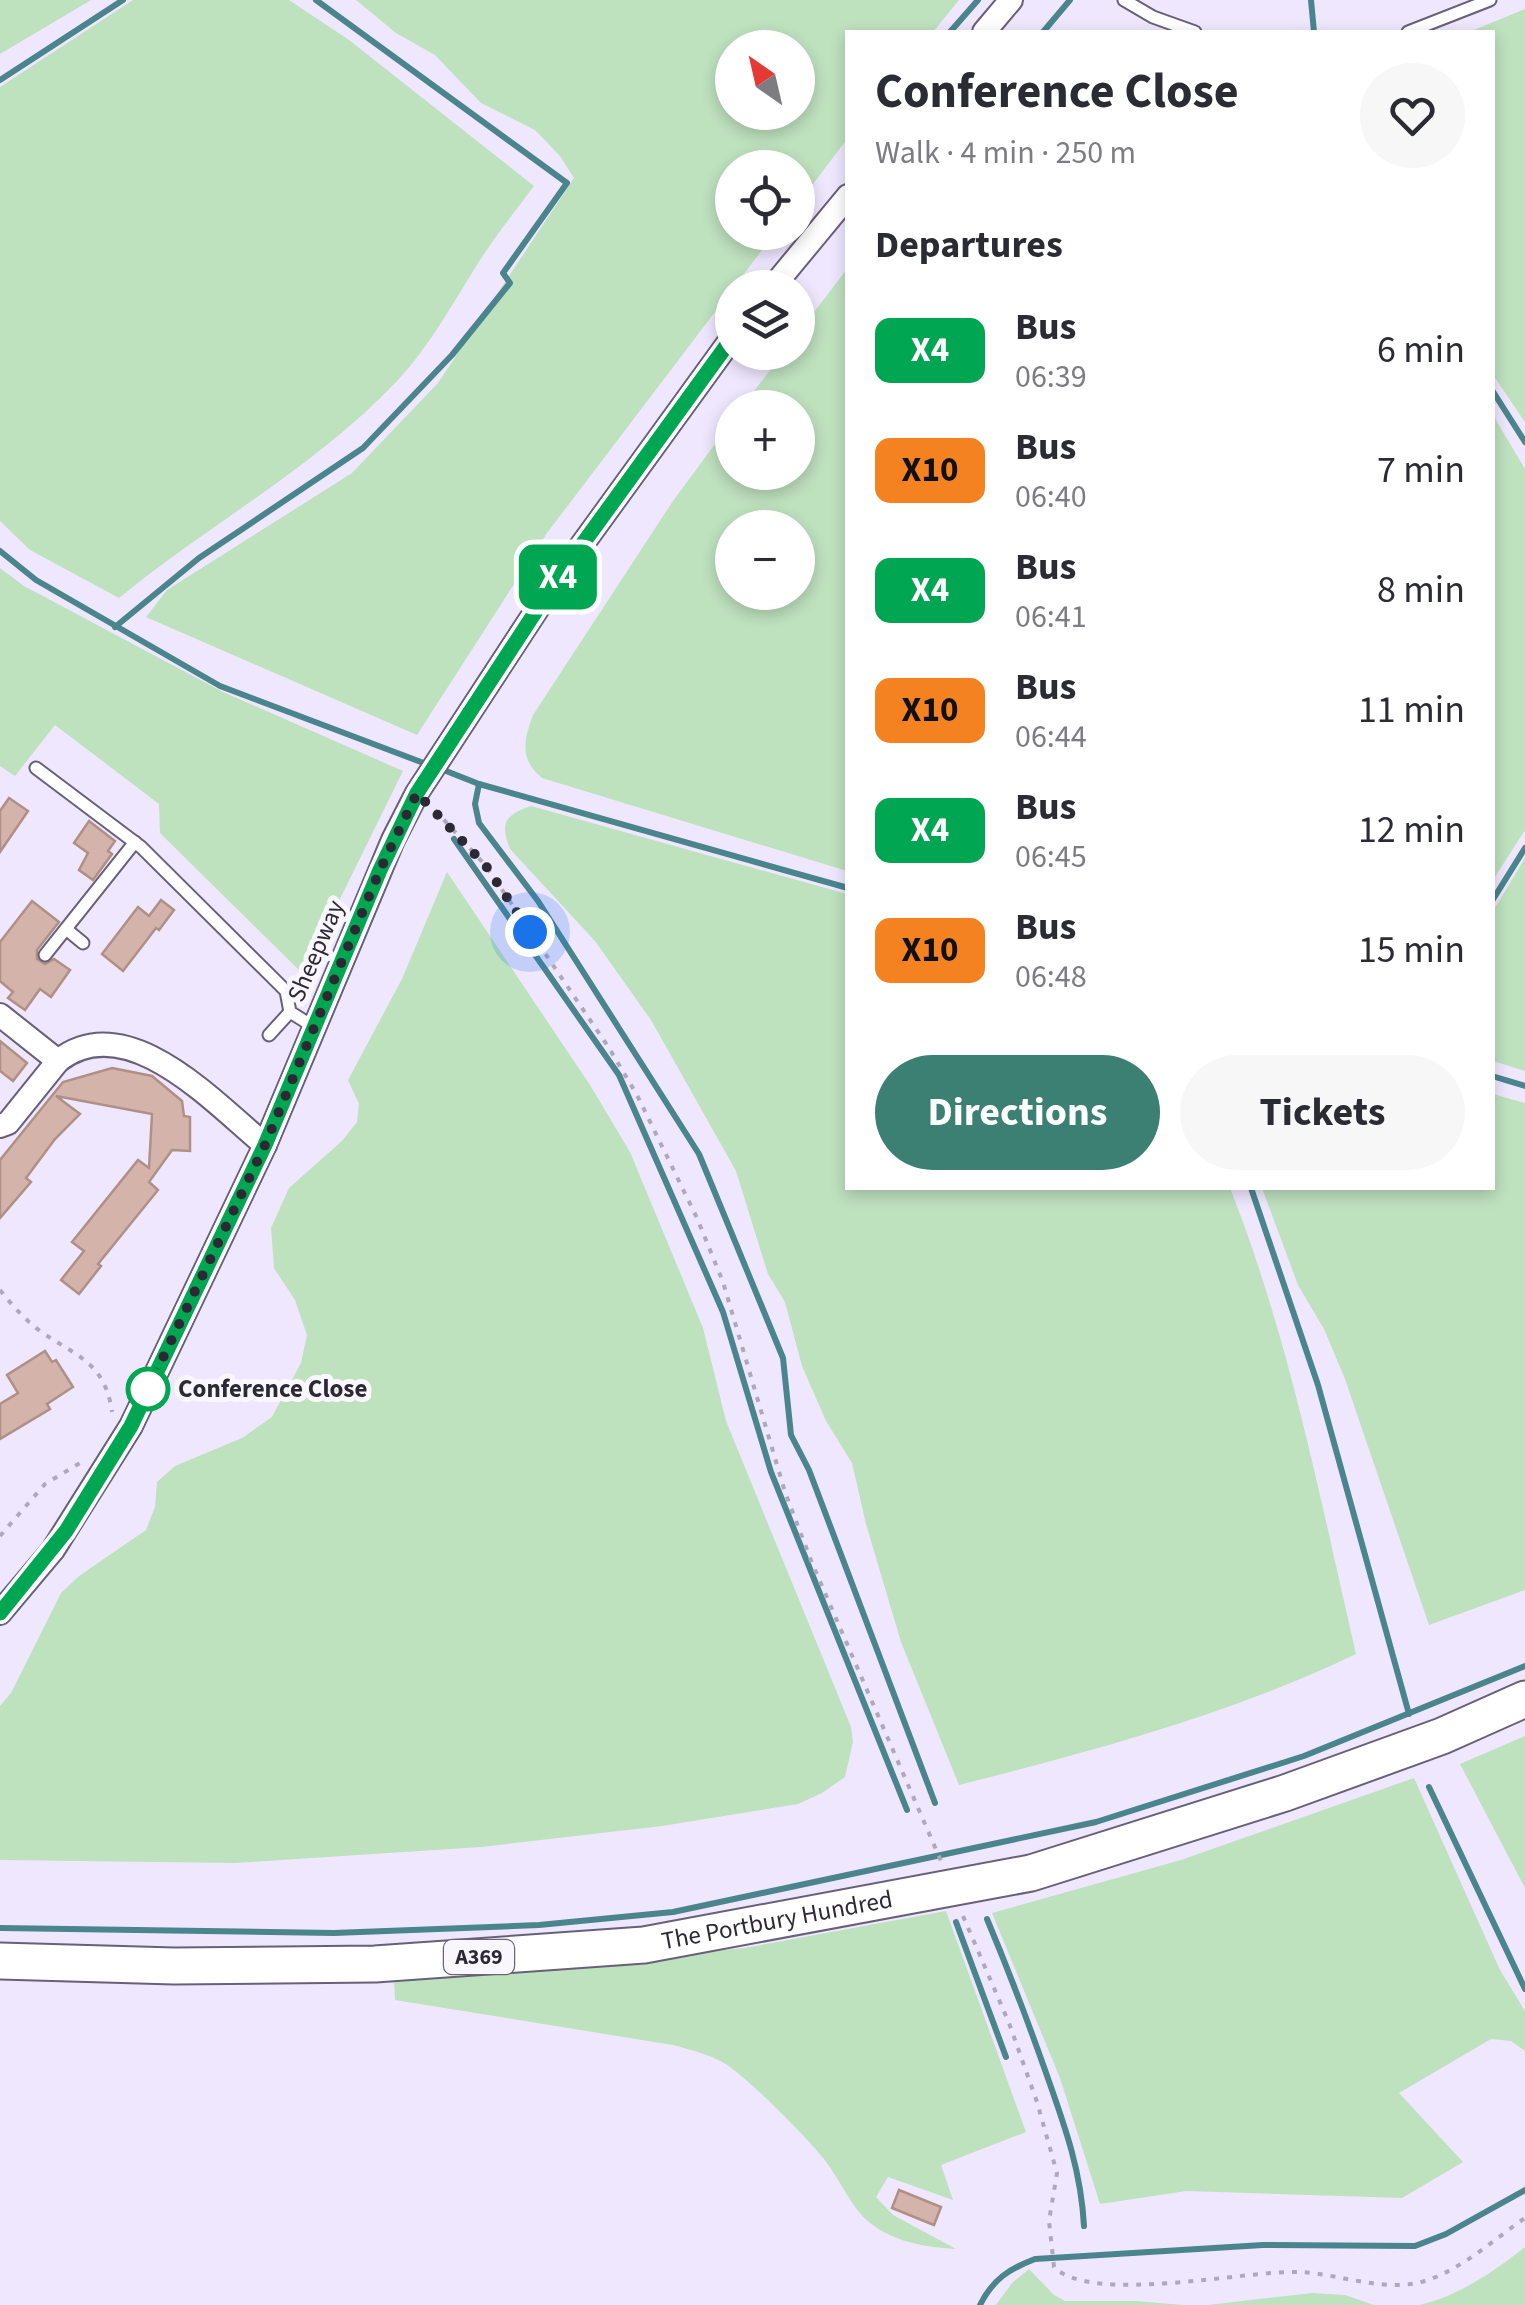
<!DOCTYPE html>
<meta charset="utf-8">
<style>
:root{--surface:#fff;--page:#f7f7f7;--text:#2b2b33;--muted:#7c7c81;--accent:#3c8073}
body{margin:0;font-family:"Source Sans 3",sans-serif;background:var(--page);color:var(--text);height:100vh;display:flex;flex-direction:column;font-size:38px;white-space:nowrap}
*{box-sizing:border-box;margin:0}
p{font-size:32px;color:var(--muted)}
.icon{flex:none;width:55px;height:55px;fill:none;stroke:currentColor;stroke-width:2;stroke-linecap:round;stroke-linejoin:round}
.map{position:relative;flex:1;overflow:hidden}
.side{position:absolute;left:845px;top:30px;width:650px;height:1160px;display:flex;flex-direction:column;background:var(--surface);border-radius:0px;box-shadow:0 5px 15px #0003}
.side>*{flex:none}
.badge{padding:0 20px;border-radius:15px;font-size:35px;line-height:65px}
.needle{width:65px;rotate:326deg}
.fabs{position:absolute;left:715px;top:30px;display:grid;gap:20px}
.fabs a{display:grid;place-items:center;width:100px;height:100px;border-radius:50%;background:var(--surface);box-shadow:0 5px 15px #0003;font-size:50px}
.you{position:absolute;width:50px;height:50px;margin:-25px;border:8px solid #fff;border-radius:50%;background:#1a73e8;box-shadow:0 0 0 15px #1a73e833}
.map>.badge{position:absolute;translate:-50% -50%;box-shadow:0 0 0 5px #fff}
h2{padding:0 30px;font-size:38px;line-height:90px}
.round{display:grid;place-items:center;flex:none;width:105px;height:105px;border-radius:52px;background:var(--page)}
.summary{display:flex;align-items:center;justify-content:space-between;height:170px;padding:0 30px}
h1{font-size:48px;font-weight:700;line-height:75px}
.primary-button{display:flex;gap:20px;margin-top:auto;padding:20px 30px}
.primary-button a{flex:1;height:115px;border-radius:60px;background:var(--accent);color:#fff;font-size:40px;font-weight:700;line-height:115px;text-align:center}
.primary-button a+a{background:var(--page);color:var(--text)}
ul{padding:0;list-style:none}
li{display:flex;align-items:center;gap:30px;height:120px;padding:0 30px}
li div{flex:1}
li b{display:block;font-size:38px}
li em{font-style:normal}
li .badge{min-width:110px;font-weight:700;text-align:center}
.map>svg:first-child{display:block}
.green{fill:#bee1be;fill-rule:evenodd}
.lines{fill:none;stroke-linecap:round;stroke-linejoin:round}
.stream{stroke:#4a858d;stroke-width:6}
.building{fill:#d4b3aa;stroke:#af9087;stroke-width:2.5}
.service-casing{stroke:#685f78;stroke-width:15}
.minor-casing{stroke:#685f78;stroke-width:26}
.primary-casing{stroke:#685f78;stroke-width:39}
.path{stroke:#afa8bb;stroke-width:4;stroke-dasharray:5 8;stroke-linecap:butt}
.service{stroke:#fff;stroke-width:11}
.minor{stroke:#fff;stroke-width:22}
.primary{stroke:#fff;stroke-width:35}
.line-casing{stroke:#fff;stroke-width:22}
.line{stroke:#00a651;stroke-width:15}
.walk{stroke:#2d2934;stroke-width:10;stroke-dasharray:0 18}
.stop-dot{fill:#fff;stroke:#00a651;stroke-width:5}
.labels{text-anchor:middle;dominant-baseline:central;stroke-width:10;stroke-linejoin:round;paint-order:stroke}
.shield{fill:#f9f7fd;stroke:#6a6770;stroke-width:2.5}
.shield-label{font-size:22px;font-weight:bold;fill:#2d2934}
.street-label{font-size:25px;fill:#2d2934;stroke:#f9f7fd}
.stop-label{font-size:25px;font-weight:bold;fill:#2d2934;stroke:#f9f7fd;text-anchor:start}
</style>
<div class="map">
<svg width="1525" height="2305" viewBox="0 0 1525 2305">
<rect width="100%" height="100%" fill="#efe7fe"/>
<!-- green -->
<g class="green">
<path d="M0,0H91L0,54Z"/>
<path d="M133,0H289L349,40L534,186C517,209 499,231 484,254C456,297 432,344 397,381C316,467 209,524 119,598L30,550L0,521V87Z"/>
<path d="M356,0H959L933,32H848L847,139L798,204V168H732V232L775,233L547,533L417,735L146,617L167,590L352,473L438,383L574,178L560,156L535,130L481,103L435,55L396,33ZM732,48H798V112H732Z"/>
<path d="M1525,9V422L1493,375L1492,32H1469Z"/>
<path d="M847,269V871L542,778C519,759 524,740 533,715L673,501L732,421V472H798V408L742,407L783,353L798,352V333ZM732,528H798V592H732Z"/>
<path d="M1493,415L1525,469V830L1493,880Z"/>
<path d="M0,568L24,586L223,692L403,771L303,974L160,833L159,804L55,725L15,776L0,766Z"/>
<path d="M531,806L847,894L848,1188H1230C1289,1337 1320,1498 1356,1654C1229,1715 1095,1750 959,1785L901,1642L866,1524L852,1463L826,1421L802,1366L785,1302L768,1274L736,1171L651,1020L595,941L510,849C500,824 504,815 531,806Z"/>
<path d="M1525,858V1071L1493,1061V911Z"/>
<path d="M447,872L590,1085L630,1152L703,1328L726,1421L851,1727L853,1742L845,1777L822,1793L798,1804L662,1826L481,1847L235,1863L0,1860V1706L11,1693L61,1593L79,1576L146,1530L155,1507L157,1482L175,1466L242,1438L272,1417L301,1363L307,1335L295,1300L274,1268L271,1228L289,1188L342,1141L357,1122L359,1104L348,1080L402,979Z"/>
<path d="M1493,1094L1525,1103V1590L1429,1625L1345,1379L1324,1329L1298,1285L1262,1188H1492Z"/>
<path d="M1525,1736V1888L1460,1764Z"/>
<path d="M1414,1778L1500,1970L1525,2011V2051L1511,2041L1491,2039L1399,2093L1463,2162L1402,2198L1186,2191L1100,2204L1060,2078L992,1913L1181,1860Z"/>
<path d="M946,1911L1026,2132L941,2165L953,2200L888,2177L876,2197L893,2215L956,2249C921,2247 882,2240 858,2211C846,2195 837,2176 824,2159C807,2137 746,2076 724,2063C708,2054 691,2050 673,2045L395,2000L394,1980L745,1948Z"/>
<path d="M1525,2247V2305H1419C1457,2297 1495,2271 1525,2247Z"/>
<path d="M1029,2269L1054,2295L1065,2301H1135L1183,2305H996L1012,2283Z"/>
<path d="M1312,2293L1345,2295L1374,2305H1208Z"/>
</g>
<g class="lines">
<!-- stream -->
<g class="stream">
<path d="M1311,0L1314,32"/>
<path d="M950,32L978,0"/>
<path d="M1043,32L1070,0"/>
<path d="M0,80L123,0"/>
<path d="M1492,390L1525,442"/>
<path d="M0,551L36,580L220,686L429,765"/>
<path d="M115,627L199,558L363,448L452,355L510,283L503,273L567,183L316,0"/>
<path d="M441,769L479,784L848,888"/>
<path d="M479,784L475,804L479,823L538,901L699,1154L783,1358L791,1435L809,1470L935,1803"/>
<path d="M454,839L619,1075L723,1312L771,1472L907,1810"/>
<path d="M1492,901L1525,848"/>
<path d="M1492,1076L1525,1086"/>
<path d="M1251,1188L1318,1385L1409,1714"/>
<path d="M1429,1787L1525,1989"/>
<path d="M987,1919C1008,1969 1027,2019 1045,2070C1064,2124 1081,2169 1084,2226"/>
<path d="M956,1922L1006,2057"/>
<path d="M0,1928L334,1933L539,1925L673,1912L1096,1822L1304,1756L1525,1666"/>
<path d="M980,2305C993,2279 1009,2269 1035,2259L1263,2245L1415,2246L1446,2234L1525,2190"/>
</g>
</g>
<!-- building -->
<g class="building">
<path d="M9,798L28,811L0,852V811Z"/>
<path d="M89,821L115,841L108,851L112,854L93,880L79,870L88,853L74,843Z"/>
<path d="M161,900L174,910L159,930L156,928L123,971L102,954L138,907L149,916Z"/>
<path d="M32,901L59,922L37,950V959L45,964L54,959L70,970L51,997L40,989L25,1010L8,998L13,992L0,981V942Z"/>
<path d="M0,1041L27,1063L13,1081L0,1071Z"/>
<path d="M112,1068L152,1076L182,1101L184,1116L190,1117V1151L172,1150L149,1182L158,1190L98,1264L101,1266L79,1294L61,1280L84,1251L72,1242L138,1160L149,1168L152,1114L56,1096L80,1114L55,1139L26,1178L31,1182L0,1218V1160L63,1082Z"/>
<path d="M45,1351L52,1362L56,1360L73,1387L47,1404L50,1409L0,1439V1404L18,1393L7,1375Z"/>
<path d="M899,2190L941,2207L934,2225L892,2208Z"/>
</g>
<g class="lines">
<!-- service casing -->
<g class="service-casing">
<g id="service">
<path d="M1124,0L1153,17L1195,32"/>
<path d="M1408,32L1490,0"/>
<path d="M36,768L141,847L286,991L290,1012L314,1027"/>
<path d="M66,929L83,943"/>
<path d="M45,955L135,842"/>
<path d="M269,1035L290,1012"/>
</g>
</g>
<!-- minor casing -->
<g class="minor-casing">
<g id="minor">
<path d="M984,32L1011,0"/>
<path d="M772,288L848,196"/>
<path d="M0,1015L58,1061C127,1006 215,1104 265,1145"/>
<path d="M0,1126L8,1123L58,1061"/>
<path d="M0,1613L53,1550L131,1426L265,1145L393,840L417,793L555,582L732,338"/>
</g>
</g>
<!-- primary casing -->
<g class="primary-casing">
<g id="primary">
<path id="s1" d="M0,1961L174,1966L375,1964L644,1945L1031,1873L1285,1793L1442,1736L1525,1699"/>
</g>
</g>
<!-- path -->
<g class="path">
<path d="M435,810L486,866L609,1048L637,1095L697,1218L723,1282L785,1492L812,1563L941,1861"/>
<path d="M0,1290C12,1305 24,1319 40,1331C76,1356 105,1362 112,1412"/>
<path d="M0,1536L45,1484L80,1463"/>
<path d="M963,1916L1009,2023L1037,2102L1057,2173L1049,2221L1054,2267C1092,2305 1245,2270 1300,2272C1340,2274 1382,2292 1421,2282C1459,2272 1493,2240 1525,2218"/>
</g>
<!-- service -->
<use href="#service" class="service"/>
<!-- minor -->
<use href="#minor" class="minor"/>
<!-- primary -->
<use href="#primary" class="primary"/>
</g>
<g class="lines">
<!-- line casing -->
<g class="line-casing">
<path id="line" d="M0,1613L66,1531L131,1426L265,1145L380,870L417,793L555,582L732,338"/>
</g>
<!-- line -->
<use href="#line" class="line"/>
<!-- walk -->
<path class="walk" d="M148,1389L265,1145L380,870L417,793L486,866L530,932"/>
</g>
<!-- markers -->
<circle class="stop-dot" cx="148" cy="1389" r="20"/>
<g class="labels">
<!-- shield labels -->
<rect class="shield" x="444" y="1940" width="70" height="34" rx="8"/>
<g class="shield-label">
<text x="479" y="1957">A369</text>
</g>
<!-- street labels -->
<g class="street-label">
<text transform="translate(316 951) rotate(-67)">Sheepway</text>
<text stroke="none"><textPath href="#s1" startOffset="780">The Portbury Hundred</textPath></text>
</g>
<!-- stop labels -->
<g class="stop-label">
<text x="178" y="1389">Conference Close</text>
</g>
</g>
</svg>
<div class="fabs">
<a><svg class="needle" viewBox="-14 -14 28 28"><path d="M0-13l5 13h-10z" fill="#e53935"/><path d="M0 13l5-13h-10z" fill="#7c7c81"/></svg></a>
<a><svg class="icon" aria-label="locate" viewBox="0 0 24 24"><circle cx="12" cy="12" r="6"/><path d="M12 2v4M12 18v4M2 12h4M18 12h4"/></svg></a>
<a><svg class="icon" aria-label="layers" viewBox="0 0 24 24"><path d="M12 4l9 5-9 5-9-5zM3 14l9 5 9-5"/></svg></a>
<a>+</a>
<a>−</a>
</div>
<div class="you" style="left:530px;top:932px"></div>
<b class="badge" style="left:558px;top:577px;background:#00a651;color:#fff">X4</b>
<section class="side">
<div class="summary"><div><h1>Conference Close</h1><p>Walk · 4 min · 250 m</p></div><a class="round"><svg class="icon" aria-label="heart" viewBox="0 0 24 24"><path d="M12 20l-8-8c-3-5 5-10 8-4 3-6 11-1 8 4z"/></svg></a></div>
<h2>Departures</h2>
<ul>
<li><span class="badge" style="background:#00a651;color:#fff">X4</span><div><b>Bus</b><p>06:39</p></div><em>6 min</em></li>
<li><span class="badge" style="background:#f58220;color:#111">X10</span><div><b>Bus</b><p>06:40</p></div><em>7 min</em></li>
<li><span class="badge" style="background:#00a651;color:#fff">X4</span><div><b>Bus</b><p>06:41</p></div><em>8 min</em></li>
<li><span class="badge" style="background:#f58220;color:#111">X10</span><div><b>Bus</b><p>06:44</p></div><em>11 min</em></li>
<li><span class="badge" style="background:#00a651;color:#fff">X4</span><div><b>Bus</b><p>06:45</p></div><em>12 min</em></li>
<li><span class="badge" style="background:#f58220;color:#111">X10</span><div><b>Bus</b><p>06:48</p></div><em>15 min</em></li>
</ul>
<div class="primary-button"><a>Directions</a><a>Tickets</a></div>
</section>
</div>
